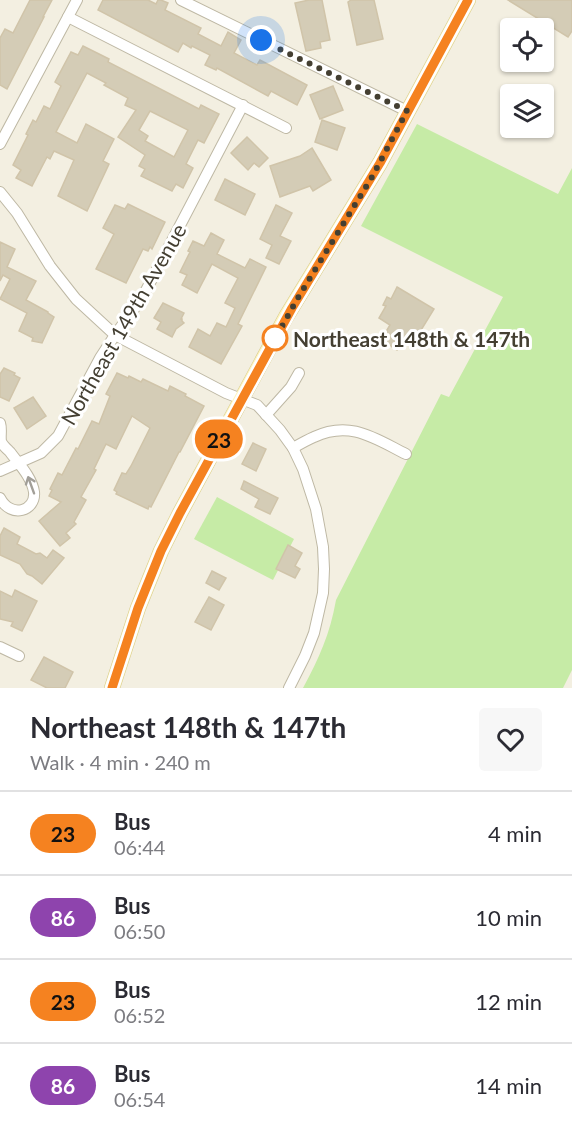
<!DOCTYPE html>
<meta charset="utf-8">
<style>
:root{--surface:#fff;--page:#f7f7f7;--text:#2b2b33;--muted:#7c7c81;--line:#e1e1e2}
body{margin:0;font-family:Lato,sans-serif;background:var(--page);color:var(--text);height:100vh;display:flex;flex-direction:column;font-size:22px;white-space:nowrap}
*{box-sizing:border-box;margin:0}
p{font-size:20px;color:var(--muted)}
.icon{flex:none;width:33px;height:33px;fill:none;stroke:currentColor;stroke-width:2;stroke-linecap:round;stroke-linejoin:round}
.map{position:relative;height:688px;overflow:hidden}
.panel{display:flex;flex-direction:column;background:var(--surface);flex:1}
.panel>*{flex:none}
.badge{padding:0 12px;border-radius:20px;font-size:21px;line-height:39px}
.buttons{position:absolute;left:500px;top:18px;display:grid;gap:12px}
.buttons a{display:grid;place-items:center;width:54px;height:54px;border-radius:6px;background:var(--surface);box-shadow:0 2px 4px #0004;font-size:30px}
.you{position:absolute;width:30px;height:30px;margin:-15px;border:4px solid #fff;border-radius:50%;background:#1a73e8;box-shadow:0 0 0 9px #1a73e833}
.map>.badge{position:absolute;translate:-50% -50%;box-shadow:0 0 0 3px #fff}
.round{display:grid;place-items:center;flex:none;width:63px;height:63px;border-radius:6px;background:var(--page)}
.summary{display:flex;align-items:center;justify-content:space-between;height:102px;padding:0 30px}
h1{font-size:28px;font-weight:700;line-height:45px}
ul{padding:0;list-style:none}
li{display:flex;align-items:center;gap:18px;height:84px;padding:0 30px;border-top:2px solid var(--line)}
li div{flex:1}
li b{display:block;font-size:22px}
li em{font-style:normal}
li .badge{min-width:66px;font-weight:700;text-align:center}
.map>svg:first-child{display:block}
.green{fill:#c6eba6}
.building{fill:#d4ccb6;stroke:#d0c4a9;stroke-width:1.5;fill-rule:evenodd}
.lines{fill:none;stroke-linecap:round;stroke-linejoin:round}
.minor-casing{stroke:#beb8a4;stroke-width:12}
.secondary-casing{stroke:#d6ca8d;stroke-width:16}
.minor{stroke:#fff;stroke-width:10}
.secondary{stroke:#fff5bf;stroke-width:15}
.oneway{stroke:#a29f98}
.line-casing{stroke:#fff;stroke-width:14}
.line{stroke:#f58220;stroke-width:9}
.walk{stroke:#443f32;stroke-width:6;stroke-dasharray:0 10.8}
.stop-dot{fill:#fff;stroke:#f58220;stroke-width:3}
.labels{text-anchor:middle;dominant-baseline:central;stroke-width:6;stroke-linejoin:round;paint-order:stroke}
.street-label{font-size:21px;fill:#443f32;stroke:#fff}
.stop-label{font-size:21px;font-weight:bold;fill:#443f32;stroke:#fff;text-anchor:start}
</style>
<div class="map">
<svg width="572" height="688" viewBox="0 0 572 688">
<rect width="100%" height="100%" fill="#f3efe1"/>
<!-- green -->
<g class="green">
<path d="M417,124L558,194L572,168V670L563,688H303C319,658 330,634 336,600L441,394L449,397L503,297L361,226Z"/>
<path d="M217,497L294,539L273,580L194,539Z"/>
</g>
<!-- building -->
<g class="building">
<path d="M30,0H52L43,17H44L7,89L0,85V38L5,29L13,33Z"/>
<path d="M103,0H148L156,4L158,0H161L168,3L165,10L201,28L198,34L221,46L228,32L241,40L234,53L257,65L260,60L307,85L297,105L271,91L268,96L217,68L216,70L205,65L210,55L192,46L191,48L183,43L178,52L98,10Z"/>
<path d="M309,0H322L330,40L320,42L321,48L306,51L295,3Z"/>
<path d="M351,0H374L383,39L357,45L348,2Z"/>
<path d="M508,0H572V31L568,37Z"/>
<path d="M83,46L109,59L108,62L199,109L201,105L219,114L204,143L198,140L186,164L193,168L183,188L176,184L172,191L141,176L145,169L139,166L145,155L118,137L136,110L125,105L128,98L104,85L106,83L87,73L56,132L77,143L86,124L114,139L103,161L109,164L87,211L58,196L74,160L54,151L50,159L47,157L32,186L16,178L21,170L13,165L28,135L26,134L33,120L36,122L44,106L50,109L61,86L55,82L71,52L78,55ZM150,111L188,130L174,157L145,141L148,136L139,130Z"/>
<path d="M333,86L343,110L320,119L310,95Z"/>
<path d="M322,120L345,128L337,150L315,142Z"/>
<path d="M247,137L268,158L259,167L254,163L248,170L231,153Z"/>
<path d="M312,148L331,180L313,191L310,186L280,197L270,166L300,156Z"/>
<path d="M225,179L255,194L245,215L215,200Z"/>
<path d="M128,204L165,222L152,249L150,247L148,251L143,249L126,283L96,269L114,234L103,228L115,205L125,209Z"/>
<path d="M276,205L292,213L280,236L291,241L279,264L266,258L272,245L260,239Z"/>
<path d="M211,233L224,240L217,254L245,268L250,259L266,267L238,324L242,326L221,364L189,347L198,329L210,336L217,323L226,327L235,308L225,303L238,278L212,264L197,293L182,285L187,275L180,272L190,252L188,251L193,241L204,246Z"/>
<path d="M0,242L15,249L7,267L36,281L26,300L48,312V313L54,317L42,343L32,341L33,338L19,331L27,313L0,299L10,279L3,275L0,281Z"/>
<path d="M397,287L434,309L415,340L406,335L397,350L381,340L390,325L379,318L386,306L383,305L387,297L391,299Z"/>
<path d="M163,303L184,313L181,319H182V321L184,323L176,329L172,337L157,329L161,322L154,318Z"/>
<path d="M4,368L15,373L14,375L20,378L9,401L0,397V374Z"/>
<path d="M117,373L128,378L129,376L141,382L143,379L168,391L170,386L186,394L185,396L204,406L180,452H179L151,507L149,506L148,509L116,494L117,492L114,490L122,473L126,474L131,466L150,428L132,416L116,449L106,444L94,469L96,470L81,497L86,500L74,522L76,524L66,533L70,538L60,546L39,521L61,502L49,496L52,490L50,489L58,473L62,475L76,448L78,449L92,421L99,424L110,396L106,394Z"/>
<path d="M33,397L46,416L27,429L14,408Z"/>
<path d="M253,443L266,449L256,471L242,464Z"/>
<path d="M244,481L278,498L270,514L255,507L259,499L241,489Z"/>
<path d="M4,528L20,537L17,544L36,554L40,553L47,558L53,550L64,558L42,584L32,576L27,574L20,564L0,555V536Z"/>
<path d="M288,545L302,553L295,566L300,569L295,578L276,569Z"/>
<path d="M212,571L226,578L219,590L206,583Z"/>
<path d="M15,590L37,601L22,631L11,626L13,622L0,619V591L12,597Z"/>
<path d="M209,597L224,605L211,630L195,622Z"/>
<path d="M44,657L73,672L65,688H47L31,680Z"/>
</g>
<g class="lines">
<!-- minor casing -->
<g class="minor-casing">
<g id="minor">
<path d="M181,0L407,111"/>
<path d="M68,17L286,128"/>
<path d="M0,144L77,0"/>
<path d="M0,192L17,213L50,266L76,299L115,335L226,393L257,405L280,430L293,448L303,469L316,509L323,547L324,569L323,593L314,633L305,656L289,688"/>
<path d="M266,415L291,387L299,373"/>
<path d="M0,423C2,429 0,436 1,441C2,445 7,449 10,452C18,463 32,477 34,492C36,511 11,519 0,498"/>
<path d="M293,448C300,444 307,440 314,437C350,420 374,438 406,454"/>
<path d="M0,471L41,453L58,436L100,358L115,335L142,298L243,105"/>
<path d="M0,647L19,656"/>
</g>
</g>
<!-- secondary casing -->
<g class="secondary-casing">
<path id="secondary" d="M112,688L138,608L161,551L180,513L286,317L380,163L468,0"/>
</g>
<!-- minor -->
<use href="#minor" class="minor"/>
<!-- secondary -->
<use href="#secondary" class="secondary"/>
</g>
<!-- one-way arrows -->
<defs><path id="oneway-shaft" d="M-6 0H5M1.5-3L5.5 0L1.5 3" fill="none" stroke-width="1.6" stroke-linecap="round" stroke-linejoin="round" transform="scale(1.5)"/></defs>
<use class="oneway" href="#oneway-shaft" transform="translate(31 485) rotate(-110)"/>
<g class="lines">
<!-- line casing -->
<g class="line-casing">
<path id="line" d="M112,688L138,608L161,551L180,513L292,308L380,163L468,0"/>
</g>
<!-- line -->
<use href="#line" class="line"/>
<!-- walk -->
<path class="walk" d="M261,40L407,111L372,177L299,296L272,344L275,338"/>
</g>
<!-- markers -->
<circle class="stop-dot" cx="275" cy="338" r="12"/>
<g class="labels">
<!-- street labels -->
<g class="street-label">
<text transform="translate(123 324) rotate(-60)">Northeast 149th Avenue</text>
</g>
<!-- stop labels -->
<g class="stop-label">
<text x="293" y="338">Northeast 148th &amp; 147th</text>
</g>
</g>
</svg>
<div class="buttons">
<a><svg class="icon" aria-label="locate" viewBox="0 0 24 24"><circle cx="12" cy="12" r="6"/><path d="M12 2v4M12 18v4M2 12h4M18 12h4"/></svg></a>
<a><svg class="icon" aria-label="layers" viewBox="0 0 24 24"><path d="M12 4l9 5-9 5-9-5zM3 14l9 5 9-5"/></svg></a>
</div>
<div class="you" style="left:261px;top:40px"></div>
<b class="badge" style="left:219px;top:439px;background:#f58220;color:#111">23</b>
</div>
<section class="panel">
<div class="summary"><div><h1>Northeast 148th &amp; 147th</h1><p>Walk · 4 min · 240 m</p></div><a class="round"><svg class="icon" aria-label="heart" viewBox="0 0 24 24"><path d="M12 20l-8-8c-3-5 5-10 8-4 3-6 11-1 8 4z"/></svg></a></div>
<ul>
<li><span class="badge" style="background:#f58220;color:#111">23</span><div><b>Bus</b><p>06:44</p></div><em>4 min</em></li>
<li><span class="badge" style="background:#8e44ad;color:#fff">86</span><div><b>Bus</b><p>06:50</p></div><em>10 min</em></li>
<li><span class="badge" style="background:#f58220;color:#111">23</span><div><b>Bus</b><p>06:52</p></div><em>12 min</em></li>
<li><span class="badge" style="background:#8e44ad;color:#fff">86</span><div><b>Bus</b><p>06:54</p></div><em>14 min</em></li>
</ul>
</section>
